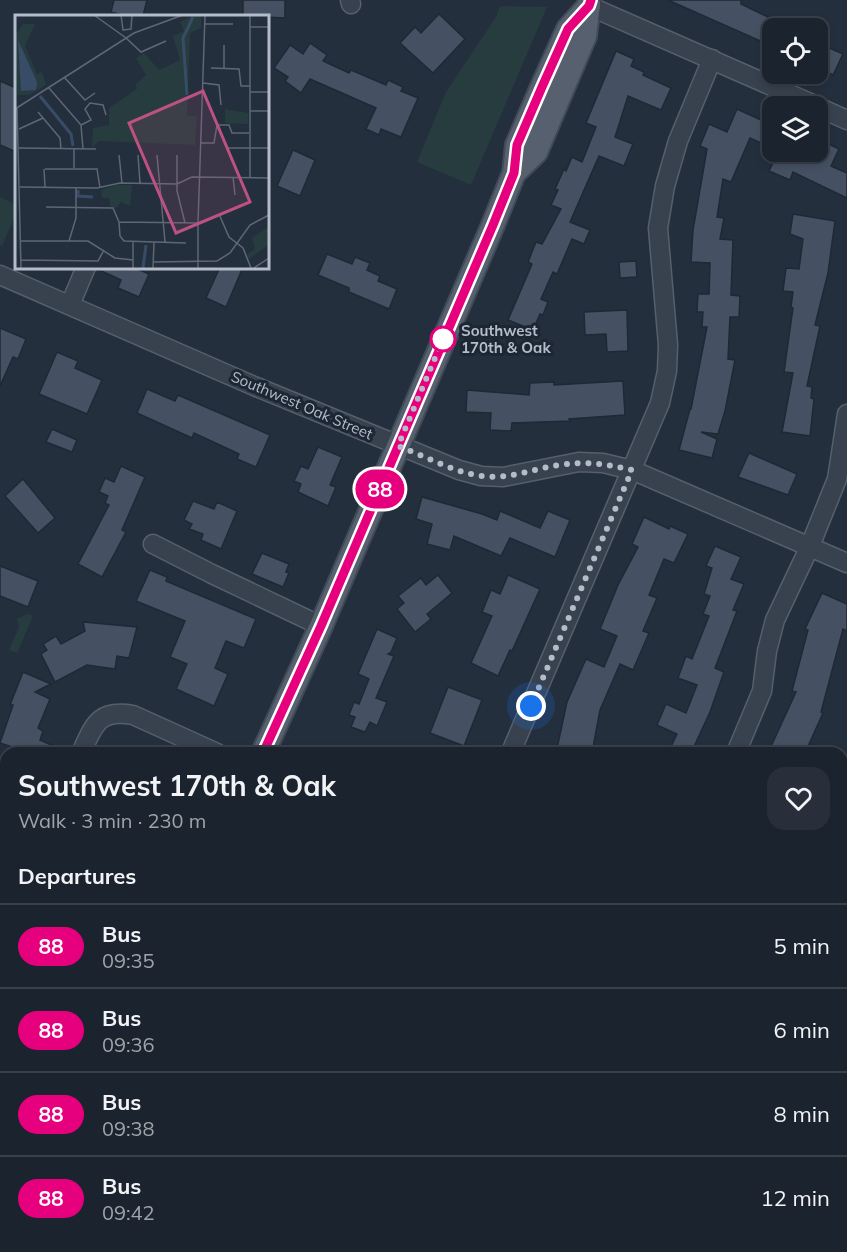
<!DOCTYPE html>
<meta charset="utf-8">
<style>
:root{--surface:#1b232e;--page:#282f3a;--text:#f1f3f6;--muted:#a0a4aa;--line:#39404a}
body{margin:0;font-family:Mulish,sans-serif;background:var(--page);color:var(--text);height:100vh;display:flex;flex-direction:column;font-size:22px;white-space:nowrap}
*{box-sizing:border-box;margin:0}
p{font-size:20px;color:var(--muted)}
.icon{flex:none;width:33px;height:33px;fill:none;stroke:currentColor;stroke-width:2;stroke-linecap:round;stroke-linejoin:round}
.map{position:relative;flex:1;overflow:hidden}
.details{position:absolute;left:0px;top:747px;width:848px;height:506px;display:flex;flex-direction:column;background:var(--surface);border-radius:18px 18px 0 0;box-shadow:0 3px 9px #0003,0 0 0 2px var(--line)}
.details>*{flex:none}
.badge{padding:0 12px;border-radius:20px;font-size:21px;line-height:39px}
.controls{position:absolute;left:762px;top:18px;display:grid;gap:12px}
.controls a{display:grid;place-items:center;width:66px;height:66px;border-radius:12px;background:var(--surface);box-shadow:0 3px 9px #0003,0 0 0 2px var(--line);font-size:30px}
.you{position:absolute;width:30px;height:30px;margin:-15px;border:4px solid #fff;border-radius:50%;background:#1a73e8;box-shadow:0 0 0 9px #1a73e833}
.map>.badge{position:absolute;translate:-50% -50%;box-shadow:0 0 0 3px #fff}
h2{padding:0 18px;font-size:22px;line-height:54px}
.round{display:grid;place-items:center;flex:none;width:63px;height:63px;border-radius:18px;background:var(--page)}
.head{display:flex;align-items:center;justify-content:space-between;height:102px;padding:0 18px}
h1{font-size:28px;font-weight:700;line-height:45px}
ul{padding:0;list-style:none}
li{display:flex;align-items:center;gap:18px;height:84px;padding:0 18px;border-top:2px solid var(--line)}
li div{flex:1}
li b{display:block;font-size:22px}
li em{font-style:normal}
li .badge{min-width:66px;font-weight:700;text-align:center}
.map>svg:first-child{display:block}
.green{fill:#263c3f}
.building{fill:#455162;stroke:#1f2835;stroke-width:1.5}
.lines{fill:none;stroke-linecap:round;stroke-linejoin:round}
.minor-casing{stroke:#565f6c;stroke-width:21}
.major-casing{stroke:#414a57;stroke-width:26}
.path{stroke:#44595c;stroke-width:3;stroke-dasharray:4.5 4.5;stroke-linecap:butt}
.minor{stroke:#38414e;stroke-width:18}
.major{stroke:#56606e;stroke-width:22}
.line-casing{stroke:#fff;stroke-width:14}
.line{stroke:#e6007e;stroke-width:9}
.walk{stroke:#b4bcc9;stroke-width:6;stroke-dasharray:0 10.8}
.stop-dot{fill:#fff;stroke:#e6007e;stroke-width:3}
.labels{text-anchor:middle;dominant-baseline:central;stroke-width:6;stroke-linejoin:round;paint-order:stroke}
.stop-label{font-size:15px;font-weight:bold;fill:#b4bcc9;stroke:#1d2633;text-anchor:start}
.street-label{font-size:15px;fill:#b4bcc9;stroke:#1d2633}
.inset-river{fill:none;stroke:#394c67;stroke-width:3}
.inset-road{fill:none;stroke:#5e6776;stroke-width:1.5}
.view{fill:#bd5182;fill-opacity:0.15;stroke:#bd5182;stroke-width:3}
.inset-edge{fill:none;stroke:#b4bcc9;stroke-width:3}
</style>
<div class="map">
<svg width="847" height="1252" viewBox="0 0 847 1252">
<rect width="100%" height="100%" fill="#242f3e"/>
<!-- green -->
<g class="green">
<path d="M500,6L547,7L471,185L417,162L446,92L496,17Z"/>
<path d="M0,197L16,205V214L2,246L0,245Z"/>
<path d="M27,614L33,616L17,653L9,650L19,627L17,619Z"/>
<path d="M842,1008L847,1010V1252H160L163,1246H842Z"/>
<path d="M6,1046V1176L0,1188V1059Z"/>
</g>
<!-- building -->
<g class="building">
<path d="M114,0H147L143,16H119V14L111,12Z"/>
<path d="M243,0H285V18L243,16Z"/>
<path d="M668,0H741V4L772,19V46Z"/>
<path d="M439,14L465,39L433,73L400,43L415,27L421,33Z"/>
<path d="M310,43L327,55L323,61L349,73L351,70L386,85L388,80L403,87L401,91L418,98L401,137L381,129L379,135L366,129L376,108L310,79L301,93L285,81L288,77L274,68L290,45L303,54Z"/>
<path d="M818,43L843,54L833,75L818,68Z"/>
<path d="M616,51L634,59L631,66L644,72L643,75L671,88L661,110L628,96L615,137L633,144L624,166L599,156L570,222L590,230L584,244L572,239L557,274L553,272L541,299L548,302L543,315L540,314L533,330L508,320L532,264L528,262L536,242L542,244L561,209L551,205L558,190L555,189L564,169L566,171L572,157L582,162L596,127L586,123Z"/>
<path d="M0,81L16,88V152L0,145Z"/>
<path d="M737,109L772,125V148L750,138L731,182L723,179L717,217L724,218L720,239L733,240L731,295L740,296L739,317H730L728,359L735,360L725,411L718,434L701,432L717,439L712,458L679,450L690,409H691L707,327H702L703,312H697L698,294H709L710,263L691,262L693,230L707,149L700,146L709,124L727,132Z"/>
<path d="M818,139L839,149L831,166L847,173V198L793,172L790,180L769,171L778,152H818Z"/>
<path d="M293,150L315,160L300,196L277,186Z"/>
<path d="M793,214L835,221L828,273L815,325L820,326L807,386L812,387L811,398L814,399L810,436L782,432L793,373L784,372L793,308L791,307L793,292L783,291L786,268L799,269L803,239L790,234Z"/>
<path d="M327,254L352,264L355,257L370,263L367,270L380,276L378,281L397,289L389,309L349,292V288L318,275Z"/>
<path d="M636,261L637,277L620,278L619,262Z"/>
<path d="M97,267H133L149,274L139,297L118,288L121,280L97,269Z"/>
<path d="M220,267H243L226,307L206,298Z"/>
<path d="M627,310L628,351L607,352L606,334L585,335L584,312Z"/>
<path d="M0,328L26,339L18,359L13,357L0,386Z"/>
<path d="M57,352L78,361L75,368L102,380L87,414L39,394Z"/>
<path d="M623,381L625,415L569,419L570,421L512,423L511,431L490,430L491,413L466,412L467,390L529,395L530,383L554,382V385Z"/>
<path d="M147,389L175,401L178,395L270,435L256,467L237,459L239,454L194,433L192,438L137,413Z"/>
<path d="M52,429L77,440L72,452L46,442Z"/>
<path d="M318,447L342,457L330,485L336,487L328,506L298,492L301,484L294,481L301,466L308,469Z"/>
<path d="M749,453L797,474L788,495L738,477Z"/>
<path d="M121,466L145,477L122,530L126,532L102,577L78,564L109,505L105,503L108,496L99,492L105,478L114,482Z"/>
<path d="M23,479L55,518L38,533L5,496Z"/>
<path d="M422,497L482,514L497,520L500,511L540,528L548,511L570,520L555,557L510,538L501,556L454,536L450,550L427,544L432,524L416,519Z"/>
<path d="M193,501L214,509L217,502L237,511L221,549L201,540L203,534L189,529L192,524L184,520Z"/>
<path d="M644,517L669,529L670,526L688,534L674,563L664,559L649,595L657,598L643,631L649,633L633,670L620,664L600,710L592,753H556L567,702L586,659L604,667L617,636L600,629L618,585L638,547L632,544Z"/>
<path d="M715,546L741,557L731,579L744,584L733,610L737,611L715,668L724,672L710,712L691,753H668L677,734L657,725L666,704L686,713L697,685L678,678L686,656L692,659L709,616L703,614L710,596L704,594L712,568L706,566Z"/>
<path d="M262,553L289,564L286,572L289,573L283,587L252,574Z"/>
<path d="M0,566L38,581L28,607L0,596Z"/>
<path d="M150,570L167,577L166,581L256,619L244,648L226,641L215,668L228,674L214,706L176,689L187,664L170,657L185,621L136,601Z"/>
<path d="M438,575L452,593L427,614L431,619L415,632L397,609L404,603L398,596L421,578L426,585Z"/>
<path d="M508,575L540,589L512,651L510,650L498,676L471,663L492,616L482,612L491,590L500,594Z"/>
<path d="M822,593L847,604V631L843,629L821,712L823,713L805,753H768L796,692L792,691L808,630L805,629Z"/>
<path d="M83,622L137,627L129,658L117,656L115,669L87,665L55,682L41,654L47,650L43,644L56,636L61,644L85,631Z"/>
<path d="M377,629L397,638L391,652L388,654L394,656L376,698L387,702L377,726L370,722L365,732L351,727L355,717L349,715L354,702L359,704L369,679L358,674Z"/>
<path d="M23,672L51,684L35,692L50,699L38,728L43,731L40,740L70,753H9L12,747L0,743L13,705H10Z"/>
<path d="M448,687L482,700L464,746L430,733Z"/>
</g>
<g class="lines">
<!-- minor casing -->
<g class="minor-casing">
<g id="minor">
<path d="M350,0L351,4"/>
<path d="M589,6L817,106"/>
<path d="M818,107L847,120"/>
<path d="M0,275L254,386L459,470L481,476L503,477L579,462L603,463L632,470L847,563"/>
<path d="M70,305L86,267"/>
<path d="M153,544L212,574L321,626"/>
<path d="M511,752L660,403L667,371L668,345L658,228L665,186L678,141L712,59"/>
<path d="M81,753C94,725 98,709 133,715L217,753"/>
<path d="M736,753L762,691L767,651L775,620L810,546L837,479L847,414"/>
<path d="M0,875L6,878"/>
</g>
</g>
<!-- major casing -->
<g class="major-casing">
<g id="major">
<path d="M514,173L536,152L585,36L589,4"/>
<path d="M263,753L321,626L493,225L514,173L517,145L542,87L568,29L589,6"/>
<path d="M9,1252L12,1246"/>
</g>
</g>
<!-- path -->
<g class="path">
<path d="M842,1039L847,1041"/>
<path d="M842,1222L847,1225"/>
<path d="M842,1237L847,1239"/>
<path d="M529,1246L542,1252"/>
<path d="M603,1246V1252"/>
<path d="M730,1246L744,1252"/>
<path d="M757,1246L763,1252"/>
<path d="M521,1248V1246"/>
<path d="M227,1252L229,1246"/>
<path d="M647,1252L653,1246"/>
<path d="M674,1252L680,1250L690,1252"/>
<path d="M809,1252L822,1249L829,1252"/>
</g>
<!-- minor -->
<use href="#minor" class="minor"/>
<!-- major -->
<use href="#major" class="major"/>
</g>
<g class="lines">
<!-- line casing -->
<g class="line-casing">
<path id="line" d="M263,753L321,626L493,225L514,173L517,145L542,87L568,29L589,6L591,0"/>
</g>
<!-- line -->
<use href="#line" class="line"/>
<!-- walk -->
<path class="walk" d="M443,339L398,446C425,456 453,472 481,476C507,480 533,469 559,465C585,461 607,464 632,470L531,706"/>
</g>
<!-- markers -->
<circle class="stop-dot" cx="443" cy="339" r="12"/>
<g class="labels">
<!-- stop labels -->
<g class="stop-label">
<text x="461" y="330">Southwest<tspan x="461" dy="17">170th &amp; Oak</tspan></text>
</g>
<!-- street labels -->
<g class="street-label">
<text transform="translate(302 405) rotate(23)">Southwest Oak Street</text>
</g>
</g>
<!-- overview -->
<g transform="translate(15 15)">
<rect width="254" height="254" fill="#242f3e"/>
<path d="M180,0H186V13L175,18L172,101H182L180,130L84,126L77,133L78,113L94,110V93L122,74L120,70L131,60L121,43L129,38L144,55L165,45L158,21L169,16L165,7ZM8,9H20L10,31L22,59L27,57L31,70L14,80H2L0,21ZM210,94L233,98V109L210,108ZM102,170H117L115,191L106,187L101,193L95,191L94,183H87L86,175ZM253,212V230L233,245L232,239L240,234L237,223Z" fill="#263c3f"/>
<path d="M3,25L22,67L21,75L6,76Z" fill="#394c67"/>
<path class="inset-river" d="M172,80L168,23L178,2M25,81L56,119L58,131M63,175V181L78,182M128,253L131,230"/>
<path class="inset-road" d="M79,0L111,23M106,0L108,15L116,14L117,0M190,9H218M235,12H254M111,23L126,37L151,26M196,53L224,54L226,71H235M209,53V30M49,62L70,85L80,78M188,68L204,70L206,90M34,73L66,110L68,134M235,77H254M2,93L6,253M0,94L119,18L168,0M235,96H254M23,97L45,123L46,134M66,110L76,105L70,94L75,88L88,90L91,100M4,114L28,103M186,128H199L202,110H214L217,118H234M4,133L81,134M213,133H254M104,140L107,168M123,140L125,168M142,140L150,227M162,140V176L170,208M59,153V134M29,154L30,172M30,154H82L85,173M218,162L220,180M235,163V0M5,172L82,173L105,168L162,169L177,162L254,163M31,192L98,193L104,207L183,208M204,199L214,222L228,233L236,253M104,207L105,221L109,226L171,228M183,208L190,0M183,208V253M6,226H73L100,243L118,245M54,226L61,203V173M6,245L83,246L89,235M138,247L202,246L215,238L235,210L254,200M118,253V227M138,253L139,227M239,253L254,243"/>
<path class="view" d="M188,76L235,187L161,218L114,108Z"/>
<rect width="254" height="254" class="inset-edge"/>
</g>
</svg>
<div class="controls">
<a><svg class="icon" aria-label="locate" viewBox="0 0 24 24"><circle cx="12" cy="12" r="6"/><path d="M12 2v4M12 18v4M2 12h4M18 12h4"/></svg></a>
<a><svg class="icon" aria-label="layers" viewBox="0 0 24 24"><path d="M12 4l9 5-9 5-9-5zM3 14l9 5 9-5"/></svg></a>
</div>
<div class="you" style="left:531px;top:706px"></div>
<b class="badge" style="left:380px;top:489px;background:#e6007e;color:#fff">88</b>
<section class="details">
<div class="head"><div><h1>Southwest 170th &amp; Oak</h1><p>Walk · 3 min · 230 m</p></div><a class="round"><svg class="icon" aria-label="heart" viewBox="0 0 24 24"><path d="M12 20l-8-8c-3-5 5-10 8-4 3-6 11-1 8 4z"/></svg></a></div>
<h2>Departures</h2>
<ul>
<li><span class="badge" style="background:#e6007e;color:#fff">88</span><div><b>Bus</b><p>09:35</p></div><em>5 min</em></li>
<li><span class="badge" style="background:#e6007e;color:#fff">88</span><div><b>Bus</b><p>09:36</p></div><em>6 min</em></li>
<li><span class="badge" style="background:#e6007e;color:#fff">88</span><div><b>Bus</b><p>09:38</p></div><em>8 min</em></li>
<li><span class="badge" style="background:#e6007e;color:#fff">88</span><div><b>Bus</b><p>09:42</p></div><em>12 min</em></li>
</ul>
</section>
</div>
